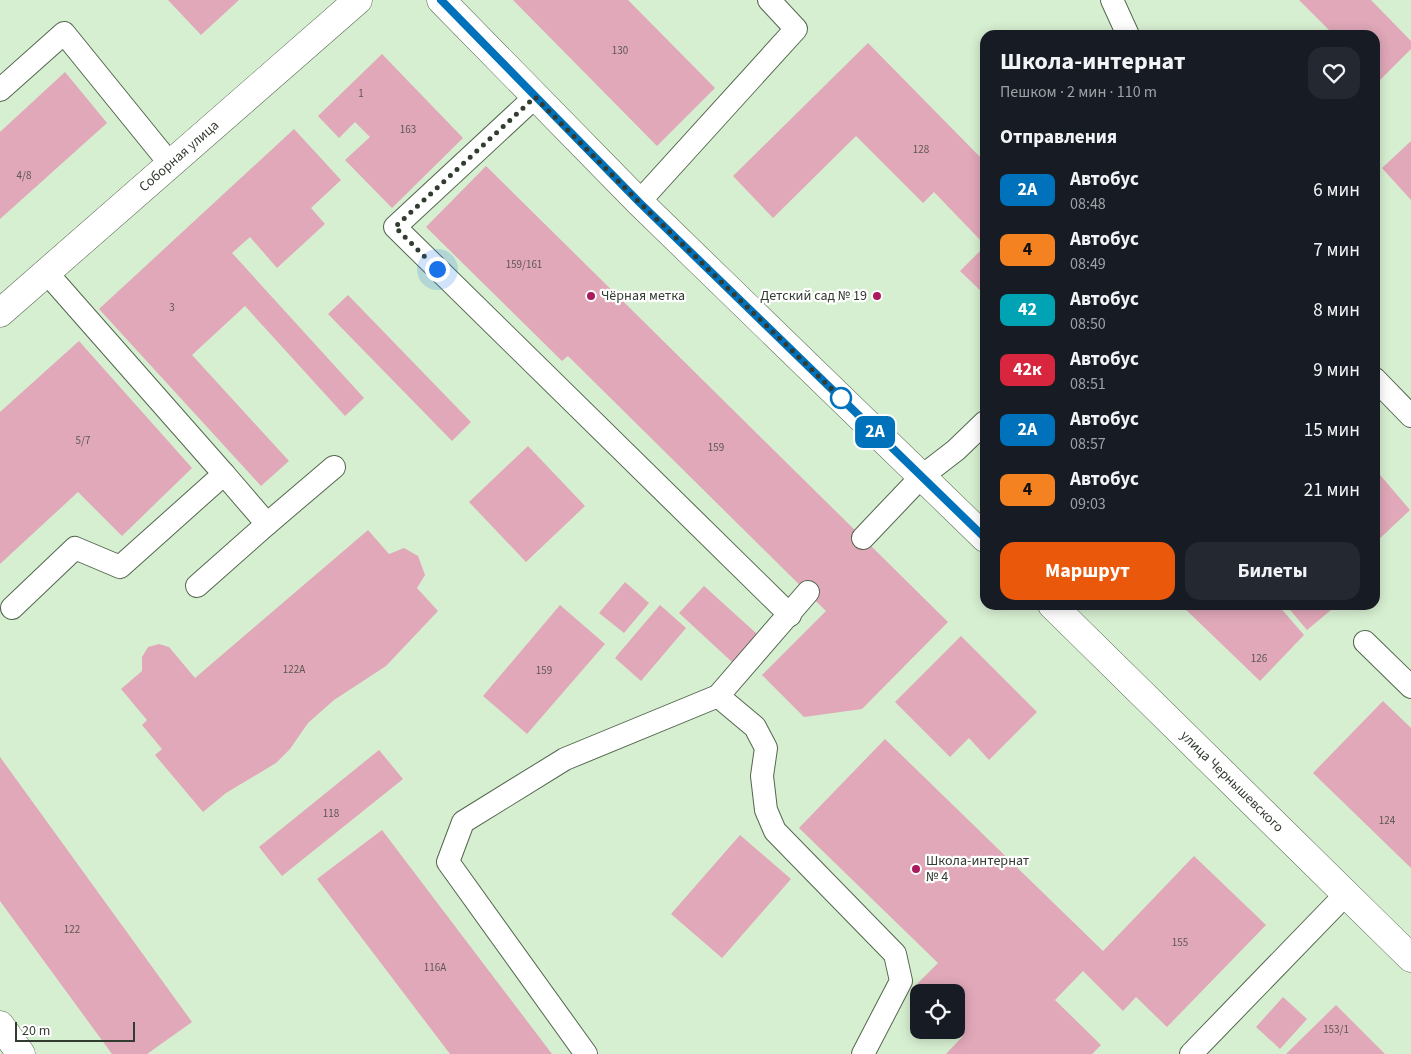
<!DOCTYPE html>
<html lang="ru">
<meta charset="utf-8">
<style>
:root{--surface:#171b24;--page:#242831;--text:#f1f3f6;--muted:#9ea1a6;--accent:#ea580c}
body{margin:0;font-family:"Source Sans 3",sans-serif;background:var(--page);color:var(--text);height:100vh;display:flex;flex-direction:column;font-size:19px;white-space:nowrap}
*{box-sizing:border-box;margin:0}
p{font-size:16px;color:var(--muted)}
.icon{flex:none;width:28px;height:28px;fill:none;stroke:currentColor;stroke-width:2;stroke-linecap:round;stroke-linejoin:round}
.map{position:relative;flex:1;overflow:hidden}
.details{position:absolute;left:980px;top:30px;width:400px;height:580px;display:flex;flex-direction:column;background:var(--surface);border-radius:15px;box-shadow:0 2px 12px #0003}
.details>*{flex:none}
.badge{padding:0 10px;border-radius:8px;font-size:18px;line-height:32px}
.controls{position:absolute;left:910px;top:984px;display:grid;gap:10px}
.controls a{display:grid;place-items:center;width:55px;height:55px;border-radius:10px;background:var(--surface);box-shadow:0 2px 12px #0003;font-size:25px}
.scale{position:absolute;left:15px;bottom:12px;width:120px;box-sizing:border-box;padding-left:5px;border:2px solid #333c30;border-top:0;font-size:14px;line-height:18px;white-space:nowrap;color:#333c30;-webkit-text-stroke:4px #fff;paint-order:stroke}
.you{position:absolute;width:25px;height:25px;margin:-12px;border:4px solid #fff;border-radius:50%;background:#1a73e8;box-shadow:0 0 0 8px #1a73e833}
.map>.badge{position:absolute;translate:-50% -50%;box-shadow:0 0 0 2px #fff}
h2{padding:0 20px;font-size:19px;line-height:45px}
.round{display:grid;place-items:center;flex:none;width:52px;height:52px;border-radius:15px;background:var(--page)}
.overview{display:flex;align-items:center;justify-content:space-between;height:85px;padding:0 20px}
h1{font-size:24px;font-weight:700;line-height:38px}
.primary-button{display:flex;gap:10px;margin-top:auto;padding:10px 20px}
.primary-button a{flex:1;height:58px;border-radius:15px;background:var(--accent);color:#fff;font-size:20px;font-weight:700;line-height:58px;text-align:center}
.primary-button a+a{background:var(--page);color:var(--text)}
ul{padding:0;list-style:none}
li{display:flex;align-items:center;gap:15px;height:60px;padding:0 20px}
li div{flex:1}
li b{display:block;font-size:19px}
li em{font-style:normal}
li .badge{min-width:55px;font-weight:700;text-align:center}
.map>svg:first-child{display:block}
.building{fill:#e0a8b9}
.lines{fill:none;stroke-linecap:round;stroke-linejoin:round}
.lane-casing{stroke:#53674e;stroke-width:24}
.street-casing{stroke:#53674e;stroke-width:29}
.primary-casing{stroke:#53674e;stroke-width:29}
.lane{stroke:#fff;stroke-width:22}
.street{stroke:#fff;stroke-width:28}
.primary{stroke:#fff;stroke-width:28}
.line-casing{stroke:#fff;stroke-width:11}
.line{stroke:#0072bc;stroke-width:8}
.walk{stroke:#333c30;stroke-width:5;stroke-dasharray:0 9}
.poi-dot{fill:#a81b5d;stroke:#fff;stroke-width:2}
.stop-dot{fill:#fff;stroke:#0072bc;stroke-width:2.5}
.labels{text-anchor:middle;dominant-baseline:central;stroke-width:4.5;stroke-linejoin:round;paint-order:stroke}
.number-label{font-size:11px;fill:#5e5752}
.street-label{font-size:14px;fill:#333c30;stroke:#fff}
.poi-label{font-size:14px;fill:#333c30;stroke:#fff;text-anchor:start}
</style>
<div class="map">
<svg width="1411" height="1054" viewBox="0 0 1411 1054">
<rect width="100%" height="100%" fill="#d7efd1"/>
<!-- building -->
<g class="building">
<path d="M168,0H239L201,35Z"/>
<path d="M513,0H628L715,88L657,146Z"/>
<path d="M1299,0H1371L1411,41V49L1379,81L1375,77V35H1334Z"/>
<path d="M868,43L985,162V245L934,192L923,203L856,136L773,218L733,176Z"/>
<path d="M382,54L463,138L392,208L345,160L370,137L355,122L339,138L318,116Z"/>
<path d="M65,72L107,123L0,219V132Z"/>
<path d="M294,129L341,180L311,208L325,224L277,268L250,237L232,253L364,398L345,416L245,306L192,355L289,461L261,486L99,309Z"/>
<path d="M1411,141V200L1382,168Z"/>
<path d="M486,166L948,622L862,709L804,717L762,675L826,611L568,356L562,361L426,227Z"/>
<path d="M985,246V295L960,271Z"/>
<path d="M348,295L471,422L452,441L328,314Z"/>
<path d="M79,341L192,468L122,536L78,492L0,564V412Z"/>
<path d="M528,446L585,506L526,562L469,502Z"/>
<path d="M1375,469L1410,510L1375,543Z"/>
<path d="M368,530L389,554L404,548L418,556L425,575L417,588L438,611L386,666L334,700L308,723L290,749L276,763L226,793L203,812L155,755L162,749L142,725L147,720L121,689L142,671V657L148,647L159,644L169,647L195,678Z"/>
<path d="M625,582L649,603L624,633L599,613Z"/>
<path d="M704,586L757,634L732,662L679,613Z"/>
<path d="M560,605L605,644L527,734L483,696Z"/>
<path d="M660,605L686,628L641,681L615,658Z"/>
<path d="M1181,605H1278L1304,635L1260,681Z"/>
<path d="M1286,605H1337L1307,630Z"/>
<path d="M961,636L1037,712L989,760L969,738L950,757L895,702Z"/>
<path d="M1383,701L1411,728V868L1313,773Z"/>
<path d="M885,739L1103,951L1194,856L1266,925L1167,1027L1136,997L1123,1011L1083,971L1055,1000L1101,1045L1092,1054H946L963,1036L956,1029V992H918L913,988L938,963L799,828Z"/>
<path d="M379,750L403,779L282,876L259,847Z"/>
<path d="M0,757L192,1022L147,1054H112L0,901Z"/>
<path d="M382,830L552,1054H450L317,879Z"/>
<path d="M740,835L791,879L722,958L671,914Z"/>
<path d="M1283,997L1307,1019L1280,1049L1256,1027Z"/>
<path d="M1336,1005L1385,1054H1286Z"/>
</g>
<g class="lines">
<!-- lane casing -->
<g class="lane-casing">
<g id="lane">
<path d="M1112,0L1128,35"/>
<path d="M0,90L64,33L171,165"/>
<path d="M535,97L395,227L790,615"/>
<path d="M639,202L796,29L769,0"/>
<path d="M1375,379L1411,416"/>
<path d="M267,524L334,467"/>
<path d="M863,538L921,477L956,450L985,422"/>
<path d="M197,586L267,524L224,474"/>
<path d="M12,608L75,548L120,567L224,474L47,273"/>
<path d="M1365,642L1411,687"/>
<path d="M718,696L755,727L766,748L762,776L766,810L775,831L895,954L901,981L863,1054"/>
<path d="M586,1054L448,862L463,822L565,759L718,696L808,592"/>
<path d="M1191,1054L1345,895"/>
</g>
</g>
<!-- street casing -->
<g class="street-casing">
<g id="street">
<path id="s1" d="M0,313L358,0"/>
</g>
</g>
<!-- primary casing -->
<g class="primary-casing">
<g id="primary">
<path d="M441,0L639,202L985,538"/>
<path id="s2" d="M1052,605L1411,958"/>
<path d="M0,1025L21,1054"/>
</g>
</g>
<!-- lane -->
<use href="#lane" class="lane"/>
<!-- street -->
<use href="#street" class="street"/>
<!-- primary -->
<use href="#primary" class="primary"/>
</g>
<g class="lines">
<!-- line casing -->
<g class="line-casing">
<path id="line" d="M441,0L639,202L985,538"/>
</g>
<!-- line -->
<use href="#line" class="line"/>
<!-- walk -->
<path class="walk" d="M437,269L395,227L535,97L639,202L841,398"/>
</g>
<!-- markers -->
<g class="poi-dot">
<circle cx="591" cy="296" r="5"/>
<circle cx="877" cy="296" r="5"/>
<circle cx="916" cy="869" r="5"/>
</g>
<circle class="stop-dot" cx="841" cy="398" r="10"/>
<g class="labels">
<!-- number labels -->
<g class="number-label">
<text x="620" y="50">130</text>
<text x="361" y="93">1</text>
<text x="408" y="129">163</text>
<text x="921" y="149">128</text>
<text x="24" y="175">4/8</text>
<text x="524" y="264">159/161</text>
<text x="172" y="307">3</text>
<text x="83" y="440">5/7</text>
<text x="716" y="447">159</text>
<text x="1259" y="658">126</text>
<text x="294" y="669">122А</text>
<text x="544" y="670">159</text>
<text x="331" y="813">118</text>
<text x="1387" y="820">124</text>
<text x="72" y="929">122</text>
<text x="1180" y="942">155</text>
<text x="435" y="967">116А</text>
<text x="1336" y="1029">153/1</text>
</g>
<!-- street labels -->
<g class="street-label">
<text stroke="none"><textPath href="#s1" startOffset="238">Соборная улица</textPath></text>
<text stroke="none"><textPath href="#s2" startOffset="252">улица Чернышевского</textPath></text>
</g>
<!-- poi labels -->
<g class="poi-label">
<text x="601" y="296">Чёрная метка</text>
<text x="867" y="296" text-anchor="end">Детский сад № 19</text>
<text x="926" y="861">Школа-интернат<tspan x="926" dy="16">№ 4</tspan></text>
</g>
</g>
</svg>
<div class="controls">
<a><svg class="icon" aria-label="locate" viewBox="0 0 24 24"><circle cx="12" cy="12" r="6"/><path d="M12 2v4M12 18v4M2 12h4M18 12h4"/></svg></a>
</div>
<div class="scale">20 m</div>
<div class="you" style="left:437px;top:269px"></div>
<b class="badge" style="left:875px;top:432px;background:#0072bc;color:#fff">2А</b>
<section class="details">
<div class="overview"><div><h1>Школа-интернат</h1><p>Пешком · 2 мин · 110 m</p></div><a class="round"><svg class="icon" aria-label="heart" viewBox="0 0 24 24"><path d="M12 20l-8-8c-3-5 5-10 8-4 3-6 11-1 8 4z"/></svg></a></div>
<h2>Отправления</h2>
<ul>
<li><span class="badge" style="background:#0072bc;color:#fff">2А</span><div><b>Автобус</b><p>08:48</p></div><em>6 мин</em></li>
<li><span class="badge" style="background:#f58220;color:#111">4</span><div><b>Автобус</b><p>08:49</p></div><em>7 мин</em></li>
<li><span class="badge" style="background:#00a3b4;color:#fff">42</span><div><b>Автобус</b><p>08:50</p></div><em>8 мин</em></li>
<li><span class="badge" style="background:#d7263d;color:#fff">42к</span><div><b>Автобус</b><p>08:51</p></div><em>9 мин</em></li>
<li><span class="badge" style="background:#0072bc;color:#fff">2А</span><div><b>Автобус</b><p>08:57</p></div><em>15 мин</em></li>
<li><span class="badge" style="background:#f58220;color:#111">4</span><div><b>Автобус</b><p>09:03</p></div><em>21 мин</em></li>
</ul>
<div class="primary-button"><a>Маршрут</a><a>Билеты</a></div>
</section>
</div>
